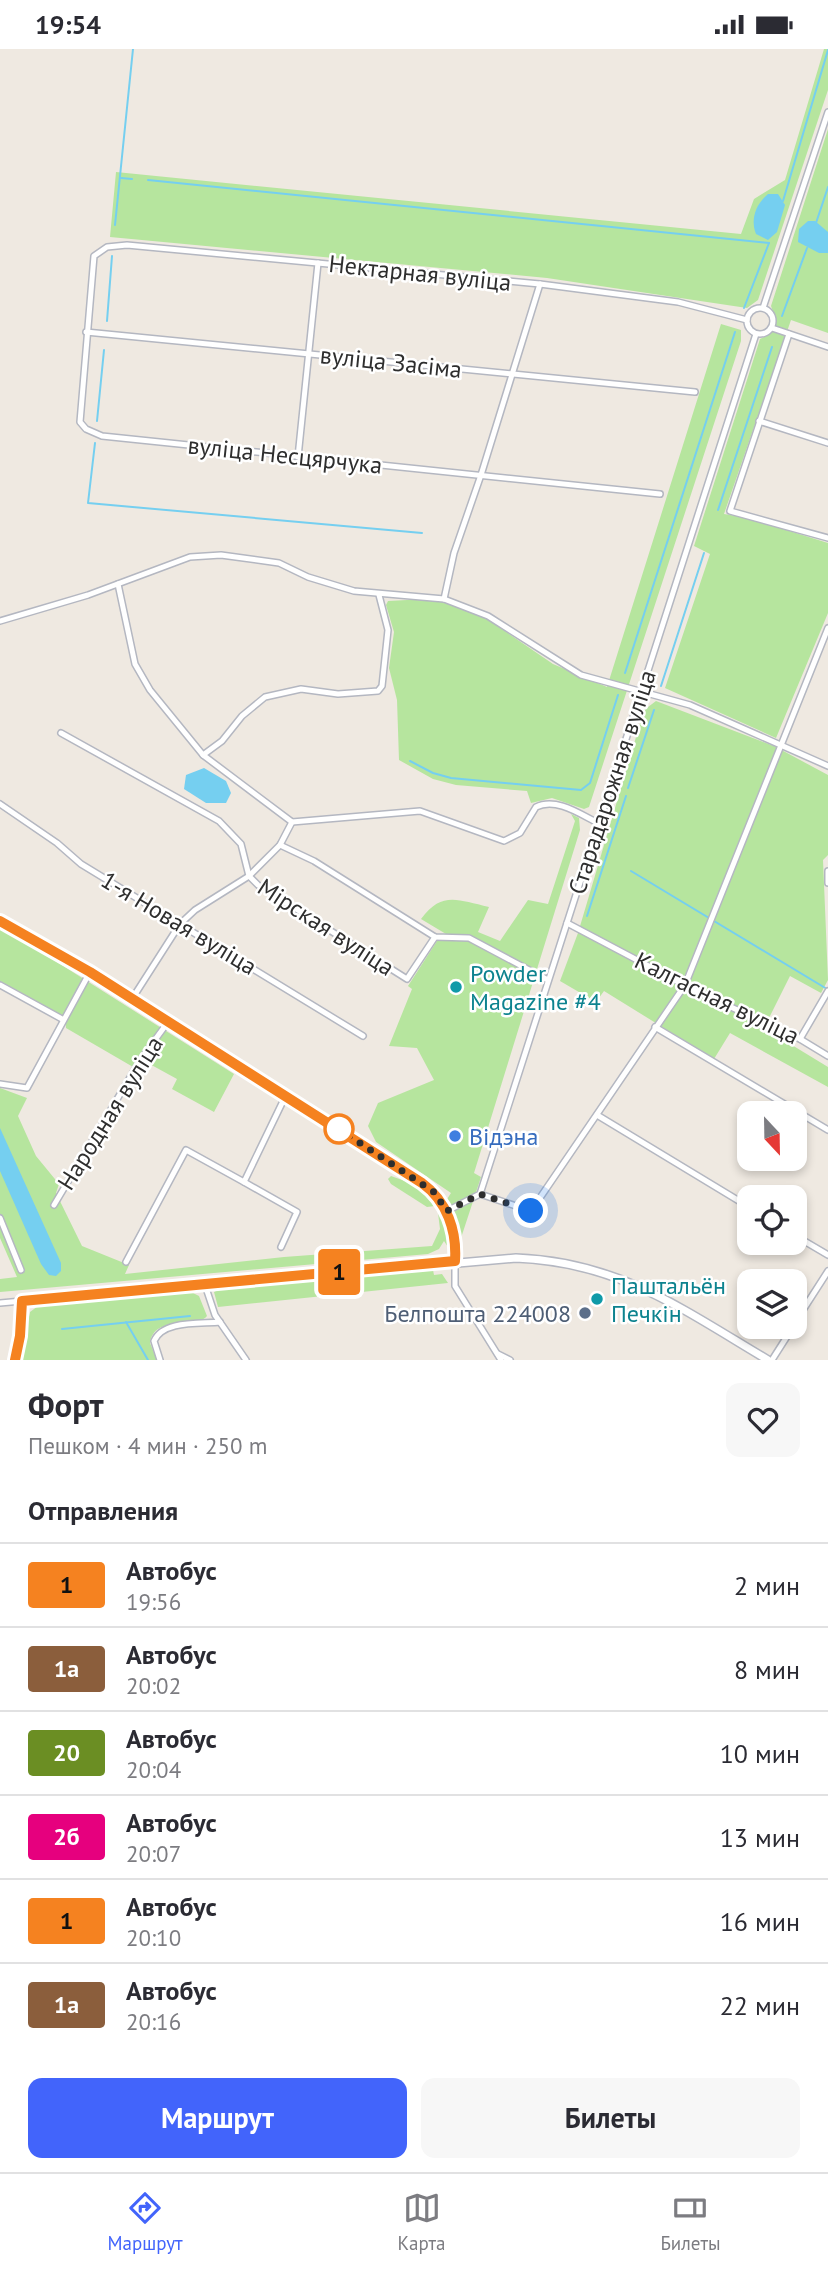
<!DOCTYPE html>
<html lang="ru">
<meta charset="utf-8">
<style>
:root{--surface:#fff;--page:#f7f7f7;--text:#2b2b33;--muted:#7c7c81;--line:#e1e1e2;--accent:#4264fb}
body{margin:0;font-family:"PT Sans",sans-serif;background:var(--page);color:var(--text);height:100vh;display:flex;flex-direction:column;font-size:26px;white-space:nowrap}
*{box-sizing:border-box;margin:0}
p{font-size:23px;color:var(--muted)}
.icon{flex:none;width:38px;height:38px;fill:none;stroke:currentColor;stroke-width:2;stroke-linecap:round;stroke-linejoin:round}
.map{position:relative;height:1311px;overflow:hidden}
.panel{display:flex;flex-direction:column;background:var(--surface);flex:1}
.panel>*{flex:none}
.badge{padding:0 14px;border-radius:5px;font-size:24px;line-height:46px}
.needle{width:46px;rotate:158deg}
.fabs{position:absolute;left:737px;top:1052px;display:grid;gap:14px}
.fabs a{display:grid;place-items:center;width:70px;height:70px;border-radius:14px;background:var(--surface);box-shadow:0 4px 10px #0003;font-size:35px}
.you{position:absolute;width:35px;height:35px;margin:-18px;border:5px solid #fff;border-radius:50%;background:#1a73e8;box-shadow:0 0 0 10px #1a73e833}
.map>.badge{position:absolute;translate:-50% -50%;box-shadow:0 0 0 4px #fff}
h2{padding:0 28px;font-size:26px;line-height:63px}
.round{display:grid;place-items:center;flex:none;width:74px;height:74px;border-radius:14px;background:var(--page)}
.overview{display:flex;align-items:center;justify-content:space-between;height:119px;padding:0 28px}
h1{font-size:33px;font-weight:700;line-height:52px}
.cta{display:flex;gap:14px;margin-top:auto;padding:14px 28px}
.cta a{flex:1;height:80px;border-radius:14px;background:var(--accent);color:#fff;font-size:28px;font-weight:700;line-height:80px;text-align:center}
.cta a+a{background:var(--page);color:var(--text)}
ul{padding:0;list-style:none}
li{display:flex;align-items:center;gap:21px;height:84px;padding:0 28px;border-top:2px solid var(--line)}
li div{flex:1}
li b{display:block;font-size:26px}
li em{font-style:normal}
li .badge{min-width:77px;font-weight:700;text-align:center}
.status{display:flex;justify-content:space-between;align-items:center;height:49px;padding:0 35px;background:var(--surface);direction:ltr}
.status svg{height:19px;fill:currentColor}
.tabs{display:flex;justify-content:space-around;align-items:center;height:98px;border-top:2px solid var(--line);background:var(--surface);font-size:19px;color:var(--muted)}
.tabs a{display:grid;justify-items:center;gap:4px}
.tabs .current{color:var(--accent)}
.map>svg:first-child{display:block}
.green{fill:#b6e59e}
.water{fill:#75cff0}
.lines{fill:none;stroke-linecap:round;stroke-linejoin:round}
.stream{stroke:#75cff0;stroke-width:2}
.minor-casing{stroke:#b4b7c1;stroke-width:8}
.tertiary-casing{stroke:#b4b7c1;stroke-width:9}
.secondary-casing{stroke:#b4b7c1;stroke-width:10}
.minor{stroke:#fff;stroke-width:5}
.tertiary{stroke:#fff;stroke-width:6}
.secondary{stroke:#fff;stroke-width:7}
.line-casing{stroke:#fff;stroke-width:16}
.line{stroke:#f58220;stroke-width:10}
.walk{stroke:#2e2e2e;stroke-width:7;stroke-dasharray:0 12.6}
.culture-dot{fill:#0f9aa8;stroke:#fff;stroke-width:2.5}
.stop-dot{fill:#fff;stroke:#f58220;stroke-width:3.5}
.shop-dot{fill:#3f7fe0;stroke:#fff;stroke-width:2.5}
.service-dot{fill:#5c6f8a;stroke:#fff;stroke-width:2.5}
.labels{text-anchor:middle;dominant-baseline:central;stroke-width:5;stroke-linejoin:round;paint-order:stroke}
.street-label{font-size:24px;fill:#2e2e2e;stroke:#fff}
.culture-label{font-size:24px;fill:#0d838f;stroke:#fff;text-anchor:start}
.shop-label{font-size:24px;fill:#366cbe;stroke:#fff;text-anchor:start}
.service-label{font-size:24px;fill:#4e5e75;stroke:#fff;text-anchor:end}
</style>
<div class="status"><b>19:54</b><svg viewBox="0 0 49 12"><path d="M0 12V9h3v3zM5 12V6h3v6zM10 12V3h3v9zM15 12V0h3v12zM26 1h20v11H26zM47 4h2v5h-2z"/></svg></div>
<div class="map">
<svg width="828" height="1311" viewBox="0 0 828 1311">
<rect width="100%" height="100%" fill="#efe9e1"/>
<!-- green -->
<g class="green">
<path d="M824,0H828V41L758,251L747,259L547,229L110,188L116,123L741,185L754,150L785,131Z"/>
<path d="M828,80V284L791,271L724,465L744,468L828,494V564L776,689L665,639L710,505L694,497L760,290L770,285L776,271L771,257Z"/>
<path d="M721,275L741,281V292L589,758L584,760L552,749L531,754L527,742L456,736L433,730L399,711L397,651L389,619L394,583L386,556L388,552L426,550L456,556L483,567L553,615L607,638Z"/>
<path d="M656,652L774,697L828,726V806L823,811L828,931L821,944L790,927L764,979L828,1018V1038L730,984L714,1010L604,942L596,953L560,932L578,884L644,661Z"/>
<path d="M571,765L579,769L580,781L474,1124L481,1128L460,1192L448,1198L444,1192L439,1200L428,1205L0,1243V1230L17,1228L0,1189V1039L27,1049L18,1067L36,1107L59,1135L56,1144L82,1197L129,1216L125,1225L284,1208L432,1197L440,1180L438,1164L451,1144L376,1093L368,1077L378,1054L434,1031L417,999L389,997L412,940L408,937L437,892L446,885L421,870C442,842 457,851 489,858L478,883L500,892L528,851L548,855L575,772Z"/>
<path d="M0,877L234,1025L214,1063L172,1040L177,1030L146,1013L140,1022L66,979L65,968L0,932Z"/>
<path d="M391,1127L416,1136L435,1157L427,1158L391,1135L388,1130Z"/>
<path d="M433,1221L434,1226L442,1225L448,1234L218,1258L214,1243L222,1239Z"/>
<path d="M191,1243L199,1247L207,1267C193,1283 155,1264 150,1294L157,1311H20L30,1263L38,1257Z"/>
</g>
<!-- water -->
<g class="water">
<path d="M768,145H778L785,156L777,183L768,191L756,185C750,170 756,155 768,145Z"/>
<path d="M808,172H815L828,183V204H819L798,193L799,180Z"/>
<path d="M204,719L226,732L231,744L226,754H206L184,740L186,726Z"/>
<path d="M0,1079L61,1214V1222L56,1227L49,1226L41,1215L0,1122Z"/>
</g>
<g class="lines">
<!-- stream -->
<g class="stream">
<path d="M121,129L132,130"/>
<path d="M148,131L769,194"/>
<path d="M783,152L828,1"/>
<path d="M816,174L828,138"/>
<path d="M115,176L133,0"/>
<path d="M744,259L769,194"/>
<path d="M782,267L807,199"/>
<path d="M107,272L112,207"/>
<path d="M97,372L104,301"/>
<path d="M95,394L88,454L422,484"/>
<path d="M718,461L772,298"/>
<path d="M625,624L735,283"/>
<path d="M661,637L704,504"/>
<path d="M410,712L433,724L451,729L581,741L590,734L618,646"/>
<path d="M628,739L654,661"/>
<path d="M631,822L827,940"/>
<path d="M587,867L626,747"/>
<path d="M126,1273L148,1311"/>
<path d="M62,1280L190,1267"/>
</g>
<!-- minor casing -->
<g class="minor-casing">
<g id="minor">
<circle cx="760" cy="272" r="13"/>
<path d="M763,259L828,63"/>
<path d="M772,279L828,298"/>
<path d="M86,283L695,343"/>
<path d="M789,285L730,462L828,489"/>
<path d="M759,372L828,394"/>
<path d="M298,408L318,214"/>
<path d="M660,445L102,387L86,380L80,373L94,207L107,198L127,196L540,235L678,253L747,271"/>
<path d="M118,535L135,615L150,641L203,706L292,773L420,762L504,792L520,784L536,758C556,748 580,765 598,774"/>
<path d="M444,550L454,504L481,426L540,235"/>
<path d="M0,572L88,546L190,508L221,506L279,514L308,528L354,542L444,550L488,567L581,626L690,656L828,717"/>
<path d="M61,684L219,772L241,795L249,827L258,836L407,930L435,888"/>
<path d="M203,706L222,692L242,667L265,648L301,640L338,645L378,642L382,637L388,581L379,546"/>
<path d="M0,755L57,794L81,815L363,987"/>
<path d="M280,796L314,812L435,888L469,889L548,931"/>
<path d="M828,822V834"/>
<path d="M567,874L692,940L800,990L828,1007"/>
<path d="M0,936L62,970"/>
<path d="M132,950L180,875L195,861L249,827L280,796L292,773"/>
<path d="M655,978L828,1081"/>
<path d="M800,990L828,942"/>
<path d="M0,1035L27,1039L90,923"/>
<path d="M597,1066L749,1158"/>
<path d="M244,1133L297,1163L281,1198"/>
<path d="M480,1145L531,1162L685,936L828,579"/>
<path d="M54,1156L141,1010L168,973"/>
<path d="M447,1162L480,1145L756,285"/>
<path d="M0,1169L21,1221"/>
<path d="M794,1186L828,1206"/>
<path d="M455,1212V1237L501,1311"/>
<path d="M126,1213L186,1101L244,1133L285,1048"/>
<path d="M205,1236L215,1266L246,1311"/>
<path d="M0,1254L22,1252"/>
<path d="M794,1275L828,1222"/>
<path d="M498,1305L510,1311"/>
<path d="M160,1311L154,1292C163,1271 200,1275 220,1273"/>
<path d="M772,1311L793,1278"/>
</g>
</g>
<!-- tertiary casing -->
<g class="tertiary-casing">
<path id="tertiary" d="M0,872L90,923L422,1134C447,1152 457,1182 455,1212"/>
</g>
<!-- secondary casing -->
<g class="secondary-casing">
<path id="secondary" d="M15,1311L20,1287L22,1252L516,1209C619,1213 682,1260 768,1311"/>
</g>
<!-- minor -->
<use href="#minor" class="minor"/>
<!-- tertiary -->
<use href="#tertiary" class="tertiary"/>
<!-- secondary -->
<use href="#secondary" class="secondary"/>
</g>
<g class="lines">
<!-- line casing -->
<g class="line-casing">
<path id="line" d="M0,872L90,923L422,1134C447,1152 457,1182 455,1212L22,1252L20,1287L15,1311"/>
</g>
<!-- line -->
<use href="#line" class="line"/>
<!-- walk -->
<path class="walk" d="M339,1080L434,1143L447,1162L480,1145L531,1162"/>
</g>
<!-- markers -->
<g class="culture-dot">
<circle cx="456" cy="938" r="7"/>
<circle cx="597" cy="1250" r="7"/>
</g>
<circle class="stop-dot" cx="339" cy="1080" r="14"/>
<circle class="shop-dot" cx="455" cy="1087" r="7"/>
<circle class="service-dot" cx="585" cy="1264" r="7"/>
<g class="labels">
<!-- street labels -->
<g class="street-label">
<text transform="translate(420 224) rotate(6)">Нектарная вуліца</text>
<text transform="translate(391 313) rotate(6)">вуліца Засіма</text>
<text transform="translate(285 406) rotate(6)">вуліца Несцярчука</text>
<text transform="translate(612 733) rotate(-72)">Старадарожная вуліца</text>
<text transform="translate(179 874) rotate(31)">1-я Новая вуліца</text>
<text transform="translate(326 878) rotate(33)">Мірская вуліца</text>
<text transform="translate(717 949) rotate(26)">Калгасная вуліца</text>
<text transform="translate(110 1064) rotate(-58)">Народная вуліца</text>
</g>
<!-- culture labels -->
<g class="culture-label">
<text x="470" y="924">Powder<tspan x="470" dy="28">Magazine #4</tspan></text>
<text x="611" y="1236">Паштальён<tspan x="611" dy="28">Печкін</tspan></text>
</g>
<!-- shop labels -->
<g class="shop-label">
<text x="469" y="1087">Відэна</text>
</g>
<!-- service labels -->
<g class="service-label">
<text x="571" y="1264">Белпошта 224008</text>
</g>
</g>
</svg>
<div class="fabs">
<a><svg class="needle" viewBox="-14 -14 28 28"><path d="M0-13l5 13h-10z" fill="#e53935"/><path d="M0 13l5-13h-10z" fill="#7c7c81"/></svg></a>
<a><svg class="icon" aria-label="locate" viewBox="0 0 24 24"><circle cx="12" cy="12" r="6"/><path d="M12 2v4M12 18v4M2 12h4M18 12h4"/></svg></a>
<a><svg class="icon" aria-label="layers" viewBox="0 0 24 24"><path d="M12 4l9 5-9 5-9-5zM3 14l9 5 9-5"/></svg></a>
</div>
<div class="you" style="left:531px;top:1162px"></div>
<b class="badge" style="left:339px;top:1223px;background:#f58220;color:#111">1</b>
</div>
<section class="panel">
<div class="overview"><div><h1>Форт</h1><p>Пешком · 4 мин · 250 m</p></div><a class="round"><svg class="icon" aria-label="heart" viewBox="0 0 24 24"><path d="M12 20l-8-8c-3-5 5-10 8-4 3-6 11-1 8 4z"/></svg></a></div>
<h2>Отправления</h2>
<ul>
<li><span class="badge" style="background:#f58220;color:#111">1</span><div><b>Автобус</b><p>19:56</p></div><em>2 мин</em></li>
<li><span class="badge" style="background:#8b5e3c;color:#fff">1а</span><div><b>Автобус</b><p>20:02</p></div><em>8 мин</em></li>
<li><span class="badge" style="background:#6b8e23;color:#fff">20</span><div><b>Автобус</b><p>20:04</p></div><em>10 мин</em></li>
<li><span class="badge" style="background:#e6007e;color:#fff">2б</span><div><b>Автобус</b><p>20:07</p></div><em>13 мин</em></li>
<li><span class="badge" style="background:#f58220;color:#111">1</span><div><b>Автобус</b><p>20:10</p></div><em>16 мин</em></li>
<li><span class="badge" style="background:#8b5e3c;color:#fff">1а</span><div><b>Автобус</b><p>20:16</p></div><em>22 мин</em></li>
</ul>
<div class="cta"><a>Маршрут</a><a>Билеты</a></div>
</section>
<nav class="tabs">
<a class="current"><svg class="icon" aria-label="directions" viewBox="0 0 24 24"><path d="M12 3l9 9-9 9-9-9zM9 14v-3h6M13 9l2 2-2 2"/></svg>Маршрут</a>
<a><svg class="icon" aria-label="map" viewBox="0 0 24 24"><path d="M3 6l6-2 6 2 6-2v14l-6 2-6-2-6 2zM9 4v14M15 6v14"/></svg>Карта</a>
<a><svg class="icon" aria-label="tickets" viewBox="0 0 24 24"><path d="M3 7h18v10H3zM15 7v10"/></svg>Билеты</a>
</nav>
